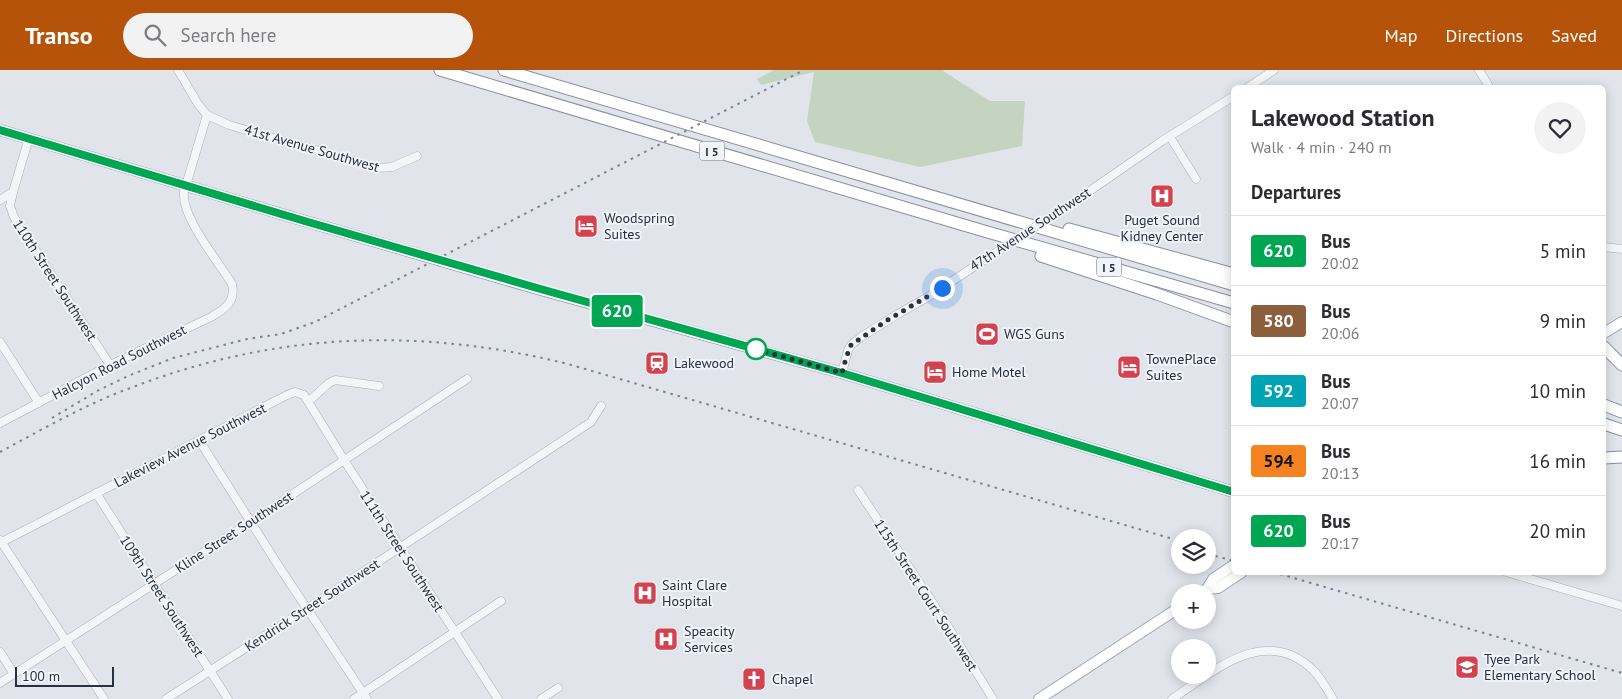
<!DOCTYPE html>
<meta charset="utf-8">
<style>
:root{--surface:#fff;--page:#f2f2f3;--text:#2b2b33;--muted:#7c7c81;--line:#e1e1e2;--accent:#b45309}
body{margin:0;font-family:"PT Sans",sans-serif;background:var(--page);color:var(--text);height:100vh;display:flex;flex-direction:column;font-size:19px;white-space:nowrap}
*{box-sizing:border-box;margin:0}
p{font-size:16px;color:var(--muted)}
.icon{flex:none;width:28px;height:28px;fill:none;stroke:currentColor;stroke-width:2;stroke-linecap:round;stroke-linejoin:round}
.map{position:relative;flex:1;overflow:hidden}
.details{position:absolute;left:1231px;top:15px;width:375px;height:490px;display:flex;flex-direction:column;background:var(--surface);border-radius:8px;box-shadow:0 2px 12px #0003}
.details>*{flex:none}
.badge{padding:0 10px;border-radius:4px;font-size:18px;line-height:32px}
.buttons{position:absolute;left:1171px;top:459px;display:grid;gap:10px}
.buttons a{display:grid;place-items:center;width:45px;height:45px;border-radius:50%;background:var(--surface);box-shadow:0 2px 12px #0003;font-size:25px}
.scale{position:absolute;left:15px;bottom:12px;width:99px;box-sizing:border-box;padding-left:5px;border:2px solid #283042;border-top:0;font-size:14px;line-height:18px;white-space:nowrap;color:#283042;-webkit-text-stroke:4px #f0f3f7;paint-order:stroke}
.you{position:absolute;width:25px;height:25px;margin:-12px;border:4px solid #fff;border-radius:50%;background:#1a73e8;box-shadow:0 0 0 8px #1a73e833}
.map>.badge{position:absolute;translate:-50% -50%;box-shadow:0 0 0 2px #fff}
h2{padding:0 20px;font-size:19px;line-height:45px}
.round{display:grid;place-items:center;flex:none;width:52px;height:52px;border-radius:26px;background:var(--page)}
.overview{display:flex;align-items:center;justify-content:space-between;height:85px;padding:0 20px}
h1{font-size:24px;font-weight:700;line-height:38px}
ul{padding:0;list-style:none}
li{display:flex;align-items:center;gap:15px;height:70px;padding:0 20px;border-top:1px solid var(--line)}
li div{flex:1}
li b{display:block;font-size:19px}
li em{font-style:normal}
li .badge{min-width:55px;font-weight:700;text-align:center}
header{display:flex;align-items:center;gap:30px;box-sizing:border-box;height:70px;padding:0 25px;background:var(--accent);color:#fff}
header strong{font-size:24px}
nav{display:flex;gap:28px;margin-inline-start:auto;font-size:18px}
.search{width:350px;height:45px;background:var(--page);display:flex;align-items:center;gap:12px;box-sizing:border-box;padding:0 18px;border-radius:28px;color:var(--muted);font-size:19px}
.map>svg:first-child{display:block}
.green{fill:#c5d4c1}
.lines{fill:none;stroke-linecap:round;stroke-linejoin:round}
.minor-casing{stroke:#aaaeb8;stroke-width:9}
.major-casing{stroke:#9fa7b6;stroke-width:12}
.highway-casing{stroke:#8790a1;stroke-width:13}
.minor{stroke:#f3f5f8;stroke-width:8}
.major{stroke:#fff;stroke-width:10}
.highway{stroke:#fff;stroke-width:11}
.rail{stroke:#798294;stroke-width:2;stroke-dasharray:2.5 5;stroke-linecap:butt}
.minor-bridge-casing{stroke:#aaaeb8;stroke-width:9;stroke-linecap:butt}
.minor-bridge{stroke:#f3f5f8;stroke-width:8}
.line-casing{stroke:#fff;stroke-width:11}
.line{stroke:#00a651;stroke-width:8}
.walk{stroke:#283042;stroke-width:5;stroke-dasharray:0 9}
.stop-dot{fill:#fff;stroke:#00a651;stroke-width:2.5}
.labels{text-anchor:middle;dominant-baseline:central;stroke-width:4;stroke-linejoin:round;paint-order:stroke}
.shield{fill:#f0f3f7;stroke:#646a78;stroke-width:1}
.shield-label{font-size:12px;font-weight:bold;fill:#283042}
.street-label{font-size:14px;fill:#283042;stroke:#f0f3f7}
.poi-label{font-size:14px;fill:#283042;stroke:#f0f3f7;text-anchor:start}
</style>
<header>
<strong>Transo</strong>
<div class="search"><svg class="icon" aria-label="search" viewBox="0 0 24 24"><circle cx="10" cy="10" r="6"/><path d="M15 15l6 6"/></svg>Search here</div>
<nav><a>Map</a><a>Directions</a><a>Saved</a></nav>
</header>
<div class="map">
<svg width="1622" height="629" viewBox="0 0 1622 629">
<rect width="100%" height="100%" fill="#e1e4ea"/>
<!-- green -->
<path class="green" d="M774,0H944L943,1L990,31H1025L1022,76L920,97L815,72L807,51L814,2L761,15L757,9Z"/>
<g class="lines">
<!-- minor casing -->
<g class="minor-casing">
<g id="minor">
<path d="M1479,0L1490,18"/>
<path d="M1247,18L1274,0"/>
<path d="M207,45L229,55L378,98L392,97L417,86"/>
<path d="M1170,67L1196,109"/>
<path d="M13,122L10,136L14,147L110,295"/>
<path d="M1078,129L1162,71L1234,26"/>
<path d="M0,130L13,122L29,68"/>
<path d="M1604,177L1622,179"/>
<path d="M0,272L39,333"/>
<path d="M842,303L848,280L851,275L861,267L898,244L928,227L969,200"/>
<path d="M309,331L329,313L335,310L379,316"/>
<path d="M0,353L110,295L211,247C225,239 236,232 232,214C218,191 181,147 184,122L207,45L198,34L178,0"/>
<path d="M199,370L278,495L367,629"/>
<path d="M858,420L944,550L993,629"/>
<path d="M96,423L228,629"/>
<path d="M0,470L104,629"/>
<path d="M0,473L287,325L295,322L304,325L344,390L498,629"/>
<path d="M1506,502L1622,536"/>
<path d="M0,582L14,604"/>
<path d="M0,613L252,451L467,309"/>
<path d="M166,629L308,538L591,352L601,336"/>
<path d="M354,629L501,531"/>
<path d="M541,629L558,618"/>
<path d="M1172,629C1214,601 1265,554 1313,600C1321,608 1327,619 1333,629"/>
</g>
</g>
<!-- major casing -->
<g class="major-casing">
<g id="major">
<path d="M0,60L298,149L534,218L842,303L1234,422"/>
<path d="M1604,263L1622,252"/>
<path d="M1207,519L1213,509L1234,495"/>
<path d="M1202,522L1207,519L1218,518L1242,502"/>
<path d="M1039,629L1180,537"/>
</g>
</g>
<!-- highway casing -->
<g class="highway-casing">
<g id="highway">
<path d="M440,0L984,161L1234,233"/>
<path d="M504,0L1234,215"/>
<path d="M1069,159L1234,204"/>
<path d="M1041,186L1157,224L1234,252"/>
<path d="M1604,277L1622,295"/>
<path d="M1604,335L1622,342"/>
<path d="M1604,354L1622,360"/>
<path d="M1604,388L1622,387"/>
</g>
</g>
<!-- minor -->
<use href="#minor" class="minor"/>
<!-- major -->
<use href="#major" class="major"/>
<!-- highway -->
<use href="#highway" class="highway"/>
<!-- rail -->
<g class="rail">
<path d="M52,348L99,320L128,306L173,288L247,269L281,264L315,252L804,0"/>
<path d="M0,382C43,359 86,334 133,317C277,262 419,257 568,294L1180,471"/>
<path d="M1208,484L1234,491"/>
<path d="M1273,502L1622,603"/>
</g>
<!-- minor-bridge casing -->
<g class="minor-bridge-casing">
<path id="minor-bridge" d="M969,200L1078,129"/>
</g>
<!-- minor-bridge -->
<use href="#minor-bridge" class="minor-bridge"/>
</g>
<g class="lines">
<!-- line casing -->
<g class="line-casing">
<path id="line" d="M0,60L308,152L544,220L842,303L1234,422"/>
</g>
<!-- line -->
<use href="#line" class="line"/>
<!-- walk -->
<path class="walk" d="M756,279L748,277L842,303L846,288L851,275L886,251L942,218"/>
</g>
<!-- icons -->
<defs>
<g id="hospital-square" transform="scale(1.25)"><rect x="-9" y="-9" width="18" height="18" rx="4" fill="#d3424f" stroke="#f0f3f7"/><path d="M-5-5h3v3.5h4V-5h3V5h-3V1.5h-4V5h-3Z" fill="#fff"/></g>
<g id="hotel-square" transform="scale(1.25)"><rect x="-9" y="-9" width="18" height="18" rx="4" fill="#d3424f" stroke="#f0f3f7"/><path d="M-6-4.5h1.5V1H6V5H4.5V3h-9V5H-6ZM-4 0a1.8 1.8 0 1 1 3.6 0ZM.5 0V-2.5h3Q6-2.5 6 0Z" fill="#fff"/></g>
<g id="stadium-square" transform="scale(1.25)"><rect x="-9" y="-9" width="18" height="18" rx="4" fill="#d3424f" stroke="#f0f3f7"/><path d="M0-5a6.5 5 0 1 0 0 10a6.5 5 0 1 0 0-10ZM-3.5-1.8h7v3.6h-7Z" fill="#fff"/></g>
<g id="station-square" transform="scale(1.25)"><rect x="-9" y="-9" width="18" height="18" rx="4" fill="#d3424f" stroke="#f0f3f7"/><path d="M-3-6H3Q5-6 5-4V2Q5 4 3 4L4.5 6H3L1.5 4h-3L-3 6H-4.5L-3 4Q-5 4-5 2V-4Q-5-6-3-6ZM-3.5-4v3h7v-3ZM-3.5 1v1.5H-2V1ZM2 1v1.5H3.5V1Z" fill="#fff"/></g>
<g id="school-square" transform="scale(1.25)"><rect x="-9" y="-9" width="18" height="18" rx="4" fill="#d3424f" stroke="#f0f3f7"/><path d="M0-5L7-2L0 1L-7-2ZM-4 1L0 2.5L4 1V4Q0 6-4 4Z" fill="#fff"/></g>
<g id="church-square" transform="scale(1.25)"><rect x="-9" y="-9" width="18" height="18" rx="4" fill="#d3424f" stroke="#f0f3f7"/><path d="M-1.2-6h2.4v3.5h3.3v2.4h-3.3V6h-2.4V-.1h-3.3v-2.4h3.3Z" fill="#fff"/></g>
</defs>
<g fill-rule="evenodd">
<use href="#hospital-square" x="1162" y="126"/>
<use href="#hotel-square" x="586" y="156"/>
<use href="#stadium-square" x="987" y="264"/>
<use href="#station-square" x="657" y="293"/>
<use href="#hotel-square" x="1129" y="297"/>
<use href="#hotel-square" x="935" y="302"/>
<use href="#hospital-square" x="645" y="523"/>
<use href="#hospital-square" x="666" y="569"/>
<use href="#school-square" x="1467" y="597"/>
<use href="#church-square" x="754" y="609"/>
</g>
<!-- markers -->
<circle class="stop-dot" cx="756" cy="279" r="10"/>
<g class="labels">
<!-- shield labels -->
<g class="shield">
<rect x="699.5" y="71.5" width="25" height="19" rx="4"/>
<rect x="1096.5" y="187.5" width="25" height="19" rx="4"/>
</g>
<g class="shield-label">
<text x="712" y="81">I 5</text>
<text x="1109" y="197">I 5</text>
</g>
<!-- street labels -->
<g class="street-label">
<text transform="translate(312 78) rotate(16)">41st Avenue Southwest</text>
<text transform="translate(1030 159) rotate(-33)">47th Avenue Southwest</text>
<text transform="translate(55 210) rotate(57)">110th Street Southwest</text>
<text transform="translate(119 292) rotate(-27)">Halcyon Road Southwest</text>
<text transform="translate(190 375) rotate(-27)">Lakeview Avenue Southwest</text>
<text transform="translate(234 462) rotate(-33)">Kline Street Southwest</text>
<text transform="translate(402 481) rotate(57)">111th Street Southwest</text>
<text transform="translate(926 525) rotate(57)">115th Street Court Southwest</text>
<text transform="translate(162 526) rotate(57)">109th Street Southwest</text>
<text transform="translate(312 535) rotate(-33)">Kendrick Street Southwest</text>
</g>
<!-- poi labels -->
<g class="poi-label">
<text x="604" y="148">Woodspring<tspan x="604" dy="16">Suites</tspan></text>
<text x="1162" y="150" text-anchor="middle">Puget Sound<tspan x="1162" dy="16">Kidney Center</tspan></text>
<text x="1004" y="264">WGS Guns</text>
<text x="1146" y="289">TownePlace<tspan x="1146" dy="16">Suites</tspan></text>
<text x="674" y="293">Lakewood</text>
<text x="952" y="302">Home Motel</text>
<text x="662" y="515">Saint Clare<tspan x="662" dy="16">Hospital</tspan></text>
<text x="684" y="561">Speacity<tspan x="684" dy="16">Services</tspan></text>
<text x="1484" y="589">Tyee Park<tspan x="1484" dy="16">Elementary School</tspan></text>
<text x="772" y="609">Chapel</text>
</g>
</g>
</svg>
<div class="buttons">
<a><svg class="icon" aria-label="layers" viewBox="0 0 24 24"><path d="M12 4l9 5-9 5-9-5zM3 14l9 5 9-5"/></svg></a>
<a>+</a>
<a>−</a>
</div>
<div class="scale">100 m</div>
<div class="you" style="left:942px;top:218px"></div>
<b class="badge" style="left:617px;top:241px;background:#00a651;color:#fff">620</b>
<section class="details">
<div class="overview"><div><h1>Lakewood Station</h1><p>Walk · 4 min · 240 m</p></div><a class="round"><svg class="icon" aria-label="heart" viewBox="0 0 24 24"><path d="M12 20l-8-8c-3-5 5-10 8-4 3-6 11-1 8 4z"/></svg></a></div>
<h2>Departures</h2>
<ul>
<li><span class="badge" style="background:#00a651;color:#fff">620</span><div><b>Bus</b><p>20:02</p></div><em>5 min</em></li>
<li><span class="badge" style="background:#8b5e3c;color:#fff">580</span><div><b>Bus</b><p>20:06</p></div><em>9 min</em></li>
<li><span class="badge" style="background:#00a3b4;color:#fff">592</span><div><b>Bus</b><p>20:07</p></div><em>10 min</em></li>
<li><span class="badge" style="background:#f58220;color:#111">594</span><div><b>Bus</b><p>20:13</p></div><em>16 min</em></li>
<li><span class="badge" style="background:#00a651;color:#fff">620</span><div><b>Bus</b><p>20:17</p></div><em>20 min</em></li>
</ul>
</section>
</div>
